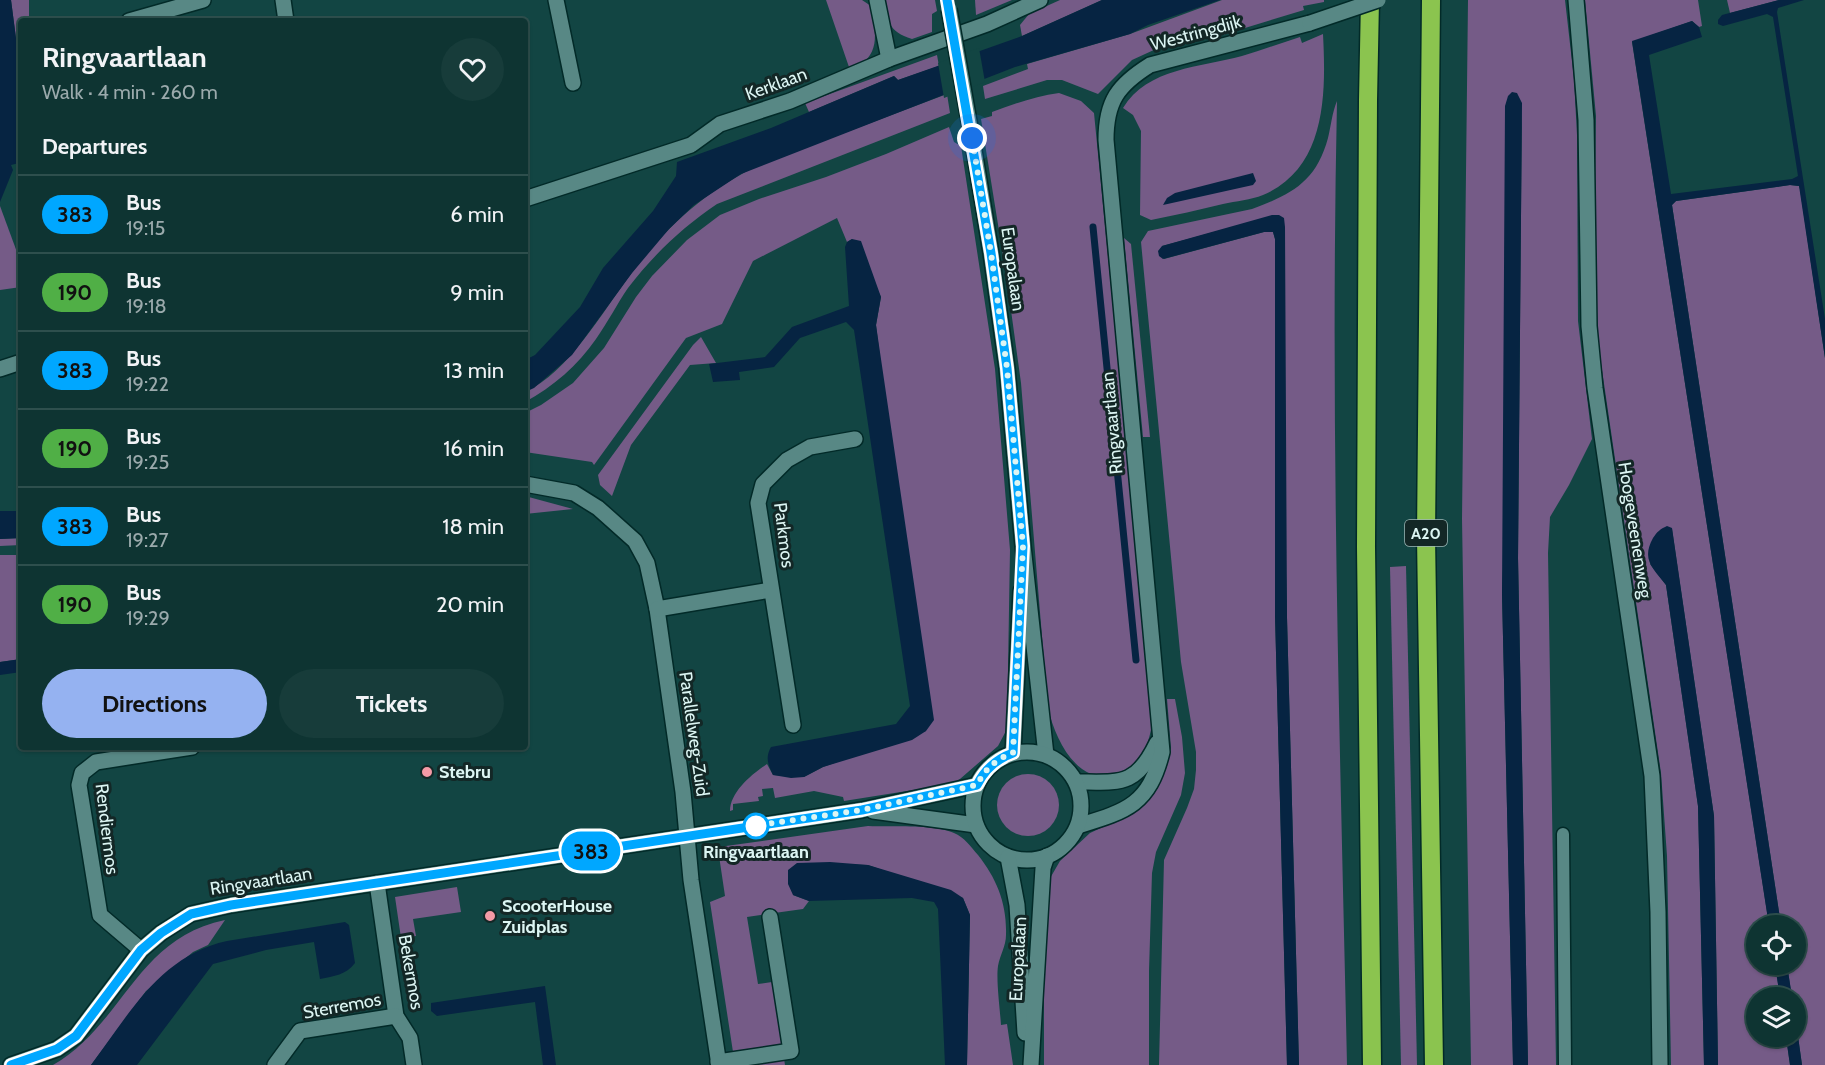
<!DOCTYPE html>
<meta charset="utf-8">
<style>
:root{--surface:#0e3432;--page:#173c3a;--text:#f1f3f6;--muted:#9baaac;--line:#2e4f4d;--accent:#95b2f1}
body{margin:0;font-family:Cabin,sans-serif;background:var(--page);color:var(--text);height:100vh;display:flex;flex-direction:column;font-size:22px;white-space:nowrap}
*{box-sizing:border-box;margin:0}
p{font-size:20px;color:var(--muted)}
.icon{flex:none;width:33px;height:33px;fill:none;stroke:currentColor;stroke-width:2;stroke-linecap:round;stroke-linejoin:round}
.map{position:relative;flex:1;overflow:hidden}
.drawer{position:absolute;left:18px;top:18px;width:510px;height:732px;display:flex;flex-direction:column;background:var(--surface);border-radius:6px;box-shadow:0 2px 4px #0004,0 0 0 2px var(--line)}
.drawer>*{flex:none}
.badge{padding:0 12px;border-radius:20px;font-size:21px;line-height:39px}
.fabs{position:absolute;left:1746px;top:915px;display:grid;gap:12px}
.fabs a{display:grid;place-items:center;width:60px;height:60px;border-radius:50%;background:var(--surface);box-shadow:0 2px 4px #0004,0 0 0 2px var(--line);font-size:30px}
.you{position:absolute;width:30px;height:30px;margin:-15px;border:4px solid #fff;border-radius:50%;background:#1a73e8;box-shadow:0 0 0 9px #1a73e833}
.map>.badge{position:absolute;translate:-50% -50%;box-shadow:0 0 0 3px #fff}
h2{padding:0 24px;font-size:22px;line-height:54px}
.round{display:grid;place-items:center;flex:none;width:63px;height:63px;border-radius:32px;background:var(--page)}
.head{display:flex;align-items:center;justify-content:space-between;height:102px;padding:0 24px}
h1{font-size:28px;font-weight:700;line-height:45px}
.action{display:flex;gap:12px;margin-top:auto;padding:12px 24px}
.action a{flex:1;height:69px;border-radius:36px;background:var(--accent);color:#111;font-size:24px;font-weight:700;line-height:69px;text-align:center}
.action a+a{background:var(--page);color:var(--text)}
ul{padding:0;list-style:none}
li{display:flex;align-items:center;gap:18px;height:78px;padding:0 24px;border-top:2px solid var(--line)}
li div{flex:1}
li b{display:block;font-size:22px}
li em{font-style:normal}
li .badge{min-width:66px;font-weight:700;text-align:center}
.map>svg:first-child{display:block}
.green{fill:#755b87}
.water{fill:#062442}
.pier{fill:#124543}
.lines{fill:none;stroke-linecap:round;stroke-linejoin:round}
.stream{stroke:#062442;stroke-width:7}
.service-casing{stroke:#022a28;stroke-width:15}
.minor-casing{stroke:#022a28;stroke-width:18}
.tertiary-casing{stroke:#022a28;stroke-width:18}
.secondary-casing{stroke:#022a28;stroke-width:18}
.motorway-casing{stroke:#022a28;stroke-width:21}
.service{stroke:#588885;stroke-width:12}
.minor{stroke:#588885;stroke-width:15}
.tertiary{stroke:#588885;stroke-width:15}
.secondary{stroke:#588885;stroke-width:15}
.motorway{stroke:#8bc44f;stroke-width:18}
.minor-bridge-casing{stroke:#022a28;stroke-width:18;stroke-linecap:butt}
.secondary-bridge-casing{stroke:#022a28;stroke-width:18;stroke-linecap:butt}
.minor-bridge{stroke:#588885;stroke-width:15}
.secondary-bridge{stroke:#588885;stroke-width:15}
.line-casing{stroke:#fff;stroke-width:14}
.line{stroke:#00a7ff;stroke-width:9}
.walk{stroke:#dcf5f3;stroke-width:6;stroke-dasharray:0 10.8}
.poi-dot{fill:#f49aa6;stroke:#132726;stroke-width:2}
.stop-dot{fill:#fff;stroke:#00a7ff;stroke-width:3}
.labels{text-anchor:middle;dominant-baseline:central;stroke-width:6;stroke-linejoin:round;paint-order:stroke}
.shield{fill:#132726;stroke:#a0b7b6;stroke-width:1.5}
.shield-label{font-size:16px;font-weight:bold;fill:#dcf5f3}
.street-label{font-size:18px;fill:#dcf5f3;stroke:#132726}
.poi-label{font-size:18px;font-weight:bold;fill:#dcf5f3;stroke:#132726;text-anchor:start}
.stop-label{font-size:18px;font-weight:bold;fill:#dcf5f3;stroke:#132726}
</style>
<div class="map">
<svg width="1825" height="1065" viewBox="0 0 1825 1065">
<rect width="100%" height="100%" fill="#124543"/>
<!-- green -->
<g class="green">
<path d="M11,0H29V21H21V162L19,163L17,46Z"/>
<path d="M826,0H862L871,6C876,34 882,57 850,70Z"/>
<path d="M884,0H935L937,11L932,14V32L912,39C888,31 889,23 884,0Z"/>
<path d="M975,0H1012L976,15Z"/>
<path d="M1060,0H1102L1022,36L1020,25L1029,14Z"/>
<path d="M1222,0H1324V2L1303,6L1304,10L1222,35L1156,49L1132,60L1098,94L1062,80H1047L985,99L983,86L1028,69L1027,64L1130,34Z"/>
<path d="M1468,0H1565L1574,79L1577,135L1578,321L1592,439L1569,485L1550,517L1548,553L1556,1065H1528L1518,558L1522,103L1502,594L1513,1065H1471L1462,519Z"/>
<path d="M1585,0H1698L1702,26L1699,27L1692,21L1632,42L1769,925L1756,926V964L1775,965L1780,997L1756,998V1036L1786,1037L1790,1065H1718L1714,816L1672,529L1650,564L1666,585L1698,806L1704,1065H1671L1667,856L1661,773L1596,329L1594,276L1596,116Z"/>
<path d="M1727,0H1779L1730,13Z"/>
<path d="M1323,34C1326,92 1327,168 1263,195C1251,200 1236,201 1223,204C1199,210 1175,215 1151,220L1140,215L1141,131L1133,115L1123,108C1147,68 1201,67 1242,56C1262,50 1281,43 1300,37L1302,43Z"/>
<path d="M937,55L939,66L898,80L894,76L809,112L805,103Z"/>
<path d="M1059,93L1081,101L1094,113L1153,717C1150,742 1142,770 1114,775C1107,777 1098,777 1091,774C1067,764 1054,732 1048,709L1021,383L1006,274L981,119L992,116V112C1014,104 1036,96 1059,93Z"/>
<path d="M947,94L950,113L717,204C683,227 653,255 628,288C617,304 608,322 596,339C578,365 553,387 525,402V392C569,372 602,312 631,274C667,226 707,189 762,164Z"/>
<path d="M1337,101C1330,423 1340,744 1347,1065H1299L1287,618L1278,215L1162,246L1164,259L1264,232H1273L1275,239V615L1287,1065H1159L1164,860L1187,808L1194,789L1196,770V752L1181,662L1141,242L1148,231L1252,209C1292,194 1316,182 1328,138C1331,126 1332,113 1337,101Z"/>
<path d="M949,127L954,142L961,146L995,369L1010,550L1007,729L998,746L960,779L951,784L844,801L843,797L814,791L775,798L773,788L762,789L763,796L758,797L759,801L733,804V810L730,811C730,792 752,774 767,764L773,775L804,777L823,767L926,731L876,325L881,297L852,239L847,242L837,218L753,261L722,324L686,338L594,465L592,462L525,452V413L541,405L573,383L604,348L636,297L652,276L687,240L720,215L759,199L826,177L886,154Z"/>
<path d="M1790,185L1799,186L1800,189L1825,358V1065H1802L1796,1022V998L1792,997L1787,965L1796,964V926L1781,925L1672,205L1676,201Z"/>
<path d="M0,206L21,263V287L0,290Z"/>
<path d="M1124,238L1131,244L1150,437H1143Z"/>
<path d="M701,337L716,363L690,365L631,445L612,496L600,485L598,475L693,345Z"/>
<path d="M525,496L573,509L525,514Z"/>
<path d="M21,538V545L0,546V539Z"/>
<path d="M0,555H21V659L0,662Z"/>
<path d="M1406,566L1417,1065H1401L1390,567Z"/>
<path d="M1167,699H1175L1182,737L1185,773L1181,795L1156,852L1152,873L1149,971V1065H1044V981L1049,880L1060,861L1090,833L1131,814L1142,807L1157,789L1167,766L1171,748Z"/>
<circle cx="1028" cy="805" r="31"/>
<path d="M868,826C891,827 933,824 954,833C964,837 971,847 978,855C997,879 1007,904 1006,935C1006,946 1000,955 998,966C996,981 1000,1009 1001,1025L1007,1024L1013,1065H967L970,915L963,898L868,865L797,863L793,895L809,901L803,909L747,917L758,984L772,982L785,1065H735L710,902L725,896L718,849L726,846Z"/>
<path d="M457,887L461,912L413,919L416,936L401,938L395,897Z"/>
<path d="M225,920L208,945L193,952L146,991L91,1065H53C124,1024 136,938 225,920Z"/>
</g>
<!-- water -->
<g class="water">
<path d="M0,0H11L17,46L19,163L11,165L13,170L0,202Z"/>
<path d="M1102,0H1220L1148,25L1130,34L1015,67L741,174L694,205L669,229L632,273L572,355L534,388L525,392V360L535,355L580,307L603,268L653,211L676,176L677,162L771,128L894,76L898,80L1022,36Z"/>
<path d="M1779,0H1804L1778,8L1777,12L1825,319V358L1799,186L1790,185L1676,201L1672,205L1781,925L1769,926L1632,41L1692,21L1699,27L1702,37L1649,55L1671,194L1792,179L1798,176L1773,17L1767,14L1723,26L1718,24V20L1722,15Z"/>
<path d="M1512,92L1517,93L1522,103L1518,558L1528,1065H1513L1502,594L1505,106L1508,96Z"/>
<path d="M1253,173L1256,181L1253,185L1163,205L1167,198L1175,193Z"/>
<path d="M1272,215H1279L1284,218L1285,227L1287,618L1299,1065H1287L1275,615V239L1273,232H1264L1163,259L1159,256L1158,251L1162,246Z"/>
<path d="M852,239L861,241L881,297L876,325L934,720L926,731L912,740L823,767L804,777L791,778L773,775C768,764 765,758 771,747L896,724L910,706L854,330L846,322L800,338L774,367L739,372L740,380L713,382L709,364L765,357L792,327L849,306L845,247L847,242Z"/>
<path d="M0,511H21V538L0,539Z"/>
<path d="M1667,526L1672,528L1714,816L1718,1065H1704L1698,806L1666,585C1653,568 1641,560 1653,538C1657,532 1660,529 1667,526Z"/>
<path d="M21,659V672L0,675V662Z"/>
<path d="M830,862L868,865L951,890L963,898L970,915L967,1065H945L938,909L934,902L912,898L809,901L793,895L788,884V870L797,863Z"/>
<path d="M345,922L349,925L355,963C346,975 334,976 320,979L314,942L266,950L213,964L137,1065H91C129,1014 161,955 227,941Z"/>
<path d="M1775,965H1787L1792,997H1780Z"/>
<path d="M545,986L556,1065H543L535,1002L437,1016L431,1011V1003Z"/>
<path d="M1796,1022L1802,1065H1790L1786,1037L1796,1036Z"/>
</g>
<!-- pier -->
<path class="pier" d="M979,48L985,82L944,98L938,63Z"/>
<g class="lines">
<!-- stream -->
<path class="stream" d="M1093,227L1136,660"/>
<!-- service casing -->
<g class="service-casing">
<path id="service" d="M1563,834L1565,1065"/>
</g>
<!-- minor casing -->
<g class="minor-casing">
<g id="minor">
<path d="M283,0L286,21"/>
<path d="M556,0L573,83"/>
<path d="M877,0L889,59"/>
<path d="M1576,0L1586,120L1589,326L1595,388L1652,776L1658,912L1660,1065"/>
<path d="M129,21L203,0"/>
<path d="M525,199L691,145L720,124L790,101L889,59L987,24L1040,0"/>
<path d="M0,369L21,362"/>
<path d="M525,484L574,493L598,508L635,541L647,563L657,609L683,792L691,880L719,1065"/>
<path d="M657,609L771,590"/>
<path d="M793,725L758,503L763,484L787,460L810,447L855,439"/>
<path d="M1076,782C1120,782 1136,787 1157,743"/>
<path d="M1078,826C1127,811 1149,805 1162,752L1106,140C1106,101 1118,85 1150,65L1310,23"/>
<path d="M377,883L396,1016L410,1038L414,1065"/>
<path d="M141,950L100,915L79,785L82,773L96,762L192,747"/>
<path d="M718,1062L791,1051L770,917"/>
<path d="M275,1065L300,1031L396,1016"/>
</g>
</g>
<!-- tertiary casing -->
<g class="tertiary-casing">
<g id="tertiary">
<path d="M873,811L976,825"/>
<path d="M11,1065L57,1049L76,1036L141,950L161,933L191,914L231,905L862,810L977,785"/>
</g>
</g>
<!-- secondary casing -->
<g class="secondary-casing">
<g id="secondary">
<path d="M972,138L991,253L1007,368L1023,546L1046,755"/>
<circle cx="1027" cy="806" r="54"/>
<path d="M1013,753L1021,591"/>
<path d="M1008,857L1017,905L1025,1033"/>
<path d="M1031,1065L1043,868L1047,856"/>
</g>
</g>
<!-- motorway casing -->
<g class="motorway-casing">
<g id="motorway">
<path d="M1370,0L1368,100L1366,547L1372,1065"/>
<path d="M1431,0L1426,537L1434,1065"/>
</g>
</g>
<!-- service -->
<use href="#service" class="service"/>
<!-- minor -->
<use href="#minor" class="minor"/>
<!-- tertiary -->
<use href="#tertiary" class="tertiary"/>
<!-- secondary -->
<use href="#secondary" class="secondary"/>
<!-- motorway -->
<use href="#motorway" class="motorway"/>
<!-- minor-bridge casing -->
<g class="minor-bridge-casing">
<path id="minor-bridge" d="M1310,23L1378,0"/>
</g>
<!-- secondary-bridge casing -->
<g class="secondary-bridge-casing">
<path id="secondary-bridge" d="M949,9L972,138"/>
</g>
<!-- minor-bridge -->
<use href="#minor-bridge" class="minor-bridge"/>
<!-- secondary-bridge -->
<use href="#secondary-bridge" class="secondary-bridge"/>
</g>
<g class="lines">
<!-- line casing -->
<g class="line-casing">
<path id="line" d="M11,1065L57,1049L76,1036L141,950L161,933L191,914L231,905L862,810L977,785C985,769 996,759 1013,753L1023,546L1007,368L991,253L947,0"/>
</g>
<!-- line -->
<use href="#line" class="line"/>
<!-- walk -->
<path class="walk" d="M756,826H753L862,810L977,785C985,769 996,759 1013,753L1023,546L1007,368L991,253L972,138"/>
</g>
<!-- markers -->
<g class="poi-dot">
<circle cx="427" cy="772" r="6"/>
<circle cx="490" cy="916" r="6"/>
</g>
<circle class="stop-dot" cx="756" cy="826" r="12"/>
<g class="labels">
<!-- shield labels -->
<rect class="shield" x="1405" y="520" width="42" height="26" rx="4.5"/>
<g class="shield-label">
<text x="1426" y="533">A20</text>
</g>
<!-- street labels -->
<g class="street-label">
<text transform="translate(1196 33) rotate(-15)">Westringdijk</text>
<text transform="translate(776 84) rotate(-20)">Kerklaan</text>
<text transform="translate(1013 269) rotate(82)">Europalaan</text>
<text transform="translate(1112 423) rotate(-95)">Ringvaartlaan</text>
<text transform="translate(1635 530) rotate(81)">Hoogeveenenweg</text>
<text transform="translate(784 535) rotate(83)">Parkmos</text>
<text transform="translate(694 734) rotate(82)">Parallelweg-Zuid</text>
<text transform="translate(107 829) rotate(83)">Rendiermos</text>
<text transform="translate(261 881) rotate(-9)">Ringvaartlaan</text>
<text transform="translate(1018 959) rotate(-87)">Europalaan</text>
<text transform="translate(411 972) rotate(80)">Bekermos</text>
<text transform="translate(342 1006) rotate(-10)">Sterremos</text>
</g>
<!-- poi labels -->
<g class="poi-label">
<text x="439" y="772">Stebru</text>
<text x="502" y="906">ScooterHouse<tspan x="502" dy="21">Zuidplas</tspan></text>
</g>
<!-- stop labels -->
<g class="stop-label">
<text x="756" y="852">Ringvaartlaan</text>
</g>
</g>
</svg>
<div class="fabs">
<a><svg class="icon" aria-label="locate" viewBox="0 0 24 24"><circle cx="12" cy="12" r="6"/><path d="M12 2v4M12 18v4M2 12h4M18 12h4"/></svg></a>
<a><svg class="icon" aria-label="layers" viewBox="0 0 24 24"><path d="M12 4l9 5-9 5-9-5zM3 14l9 5 9-5"/></svg></a>
</div>
<div class="you" style="left:972px;top:138px"></div>
<b class="badge" style="left:591px;top:851px;background:#00a7ff;color:#111">383</b>
<section class="drawer">
<div class="head"><div><h1>Ringvaartlaan</h1><p>Walk · 4 min · 260 m</p></div><a class="round"><svg class="icon" aria-label="heart" viewBox="0 0 24 24"><path d="M12 20l-8-8c-3-5 5-10 8-4 3-6 11-1 8 4z"/></svg></a></div>
<h2>Departures</h2>
<ul>
<li><span class="badge" style="background:#00a7ff;color:#111">383</span><div><b>Bus</b><p>19:15</p></div><em>6 min</em></li>
<li><span class="badge" style="background:#50af46;color:#111">190</span><div><b>Bus</b><p>19:18</p></div><em>9 min</em></li>
<li><span class="badge" style="background:#00a7ff;color:#111">383</span><div><b>Bus</b><p>19:22</p></div><em>13 min</em></li>
<li><span class="badge" style="background:#50af46;color:#111">190</span><div><b>Bus</b><p>19:25</p></div><em>16 min</em></li>
<li><span class="badge" style="background:#00a7ff;color:#111">383</span><div><b>Bus</b><p>19:27</p></div><em>18 min</em></li>
<li><span class="badge" style="background:#50af46;color:#111">190</span><div><b>Bus</b><p>19:29</p></div><em>20 min</em></li>
</ul>
<div class="action"><a>Directions</a><a>Tickets</a></div>
</section>
</div>
